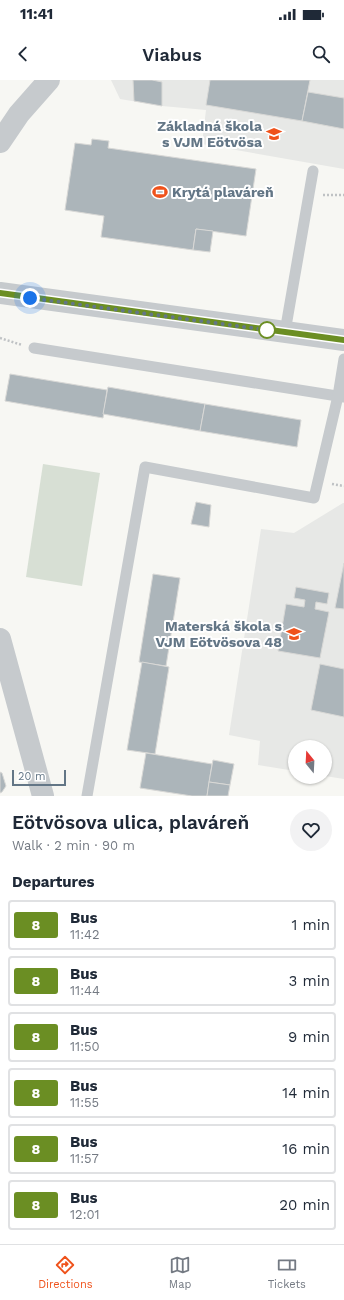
<!DOCTYPE html>
<meta charset="utf-8">
<style>
:root{--surface:#fff;--page:#f2f2f3;--text:#1f2937;--muted:#747a83;--line:#e0e1e3;--accent:#ef521b}
body{margin:0;font-family:"Work Sans",sans-serif;background:var(--page);color:var(--text);height:100vh;display:flex;flex-direction:column;font-size:15px;white-space:nowrap}
*{box-sizing:border-box;margin:0}
p{font-size:13px;color:var(--muted)}
.icon{flex:none;width:22px;height:22px;fill:none;stroke:currentColor;stroke-width:2;stroke-linecap:round;stroke-linejoin:round}
.map{position:relative;height:716px;overflow:hidden}
.sheet{display:flex;flex-direction:column;background:var(--surface);flex:1}
.sheet>*{flex:none}
.badge{padding:0 8px;border-radius:3px;font-size:14px;line-height:26px}
.needle{width:26px;rotate:342deg}
.tools{position:absolute;left:288px;top:660px;display:grid;gap:8px}
.tools a{display:grid;place-items:center;width:44px;height:44px;border-radius:50%;background:var(--surface);box-shadow:0 1px 3px #0004;font-size:20px}
.scale{position:absolute;left:12px;bottom:10px;width:54px;box-sizing:border-box;padding-left:4px;border:2px solid #637686;border-top:0;font-size:11px;line-height:14px;white-space:nowrap;color:#637686;-webkit-text-stroke:3px #fff;paint-order:stroke}
.you{position:absolute;width:20px;height:20px;margin:-10px;border:3px solid #fff;border-radius:50%;background:#1a73e8;box-shadow:0 0 0 6px #1a73e833}
.map>.badge{position:absolute;translate:-50% -50%;box-shadow:0 0 0 2px #fff}
h2{padding:0 12px;font-size:15px;line-height:36px}
.round{display:grid;place-items:center;flex:none;width:42px;height:42px;border-radius:21px;background:var(--page)}
.summary{display:flex;align-items:center;justify-content:space-between;height:68px;padding:0 12px}
h1{font-size:19px;font-weight:600;line-height:30px}
ul{padding:0;list-style:none}
li{display:flex;align-items:center;gap:12px;height:50px;margin:0 8px 6px;padding:0 4px;border:2px solid var(--line);border-radius:4px}
li div{flex:1}
li b{display:block;font-size:15px}
li em{font-style:normal}
li .badge{min-width:44px;font-weight:700;text-align:center}
.status{display:flex;justify-content:space-between;align-items:center;height:28px;padding:0 20px;background:var(--surface);direction:ltr}
.status svg{height:11px;fill:currentColor}
header{display:flex;justify-content:space-between;align-items:center;height:52px;padding:0 12px;background:var(--surface);font-size:18px;font-weight:600}
.dock{display:flex;justify-content:space-around;align-items:center;height:56px;border-top:1px solid var(--line);background:var(--surface);font-size:11px;color:var(--muted)}
.dock a{display:grid;justify-items:center;gap:2px}
.dock .on{color:var(--accent)}
.map>svg:first-child{display:block}
.built{fill:#e7e8e6}
.green{fill:#d7dfd4}
.building{fill:#acb5ba;stroke:#d8d8d6}
.lines{fill:none;stroke-linecap:round;stroke-linejoin:round}
.path{stroke:#bfc2c4;stroke-width:2.5;stroke-dasharray:2 2;stroke-linecap:butt}
.lane{stroke:#c6cacd;stroke-width:11}
.street{stroke:#c6cacd;stroke-width:22}
.line-casing{stroke:#fff;stroke-width:9}
.line{stroke:#6b8e23;stroke-width:6}
.walk{stroke:#637686;stroke-width:4;stroke-dasharray:0 7.2}
.stop-dot{fill:#fff;stroke:#6b8e23;stroke-width:2}
.labels{text-anchor:middle;dominant-baseline:central;stroke-width:4;stroke-linejoin:round;paint-order:stroke}
.poi-label{font-size:14px;font-weight:bold;fill:#637686;stroke:#fff;text-anchor:end}
</style>
<div class="status"><b>11:41</b><svg viewBox="0 0 49 12"><path d="M0 12V9h3v3zM5 12V6h3v6zM10 12V3h3v9zM15 12V0h3v12zM26 1h20v11H26zM47 4h2v5h-2z"/></svg></div>
<header><svg class="icon" aria-label="back" viewBox="0 0 24 24"><path d="M15 5l-7 7 7 7"/></svg>Viabus<svg class="icon" aria-label="search" viewBox="0 0 24 24"><circle cx="10" cy="10" r="6"/><path d="M15 15l6 6"/></svg></header>
<div class="map">
<svg width="344" height="716" viewBox="0 0 344 716">
<rect width="100%" height="100%" fill="#f7f7f3"/>
<!-- built -->
<g class="built">
<path d="M111,0H344V89L202,64L206,30L162,26L120,19Z"/>
<path d="M343,423H344V699L325,696V667H295V691L258,685L260,661L229,655L261,449L294,453Z"/>
</g>
<!-- green -->
<path class="green" d="M43,384L100,393L82,506L26,497Z"/>
<!-- building -->
<g class="building">
<path d="M133,0H152L162,2V26L134,21Z"/>
<path d="M210,0H310L302,41L206,25Z"/>
<path d="M308,12L344,18V49L302,41Z"/>
<path d="M92,59L109,61L108,68L256,89L246,156L196,149L193,170L101,157L104,136L65,130L75,63L91,65Z"/>
<path d="M196,149L213,151L210,172L193,170Z"/>
<path d="M10,294L107,310L103,338L5,321Z"/>
<path d="M108,307L205,324L200,351L103,334Z"/>
<path d="M205,324L301,340L297,367L200,351Z"/>
<path d="M196,422L211,425L209,447L191,444Z"/>
<path d="M344,483V529L335,528Z"/>
<path d="M153,494L180,498L166,586L139,582Z"/>
<path d="M296,507L329,513L327,524L316,522L315,529L329,532L320,578L278,571L286,524L304,527L305,520L294,518Z"/>
<path d="M142,582L169,587L155,674L127,670Z"/>
<path d="M320,584L344,589V637L311,630Z"/>
<path d="M146,673L212,684L207,716H192L140,708Z"/>
<path d="M213,680L234,684L230,705L209,702Z"/>
<path d="M0,692L2,693L6,706L2,712L0,713Z"/>
<path d="M209,702L230,705L228,716H207Z"/>
</g>
<g class="lines">
<!-- path -->
<g class="path">
<path d="M323,115H344"/>
<path d="M0,258L22,265"/>
<path d="M332,404L344,406"/>
</g>
<!-- lane -->
<g class="lane">
<path d="M285,252L313,91"/>
<path d="M34,268L344,317"/>
<path d="M87,716L145,387L314,418L338,316L344,279"/>
</g>
<!-- street -->
<g class="street">
<path d="M0,62L19,34L49,0"/>
<path d="M0,213L344,260"/>
<path d="M0,559L43,716"/>
</g>
</g>
<g class="lines">
<!-- line casing -->
<g class="line-casing">
<path id="line" d="M0,213L344,260"/>
</g>
<!-- line -->
<use href="#line" class="line"/>
<!-- walk -->
<path class="walk" d="M30,218L267,250"/>
</g>
<!-- icons -->
<defs>
<g id="school-bare" transform="scale(1.2)"><path d="M0-5L7-2L0 1L-7-2ZM-4 1L0 2.5L4 1V4Q0 6-4 4Z" fill="#ef521b" stroke="#fff" stroke-width="2.5" paint-order="stroke"/></g>
<g id="stadium-bare" transform="scale(1.2)"><path d="M0-5a6.5 5 0 1 0 0 10a6.5 5 0 1 0 0-10ZM-3.5-1.8h7v3.6h-7Z" fill="#ef521b" stroke="#fff" stroke-width="2.5" paint-order="stroke"/></g>
</defs>
<g fill-rule="evenodd">
<use href="#school-bare" x="274" y="54"/>
<use href="#stadium-bare" x="160" y="112"/>
<use href="#school-bare" x="294" y="554"/>
</g>
<!-- markers -->
<circle class="stop-dot" cx="267" cy="250" r="8"/>
<g class="labels">
<!-- poi labels -->
<g class="poi-label">
<text x="262" y="46">Základná škola<tspan x="262" dy="16">s VJM Eötvösa</tspan></text>
<text x="172" y="112" text-anchor="start">Krytá plaváreň</text>
<text x="282" y="546">Materská škola s<tspan x="282" dy="16">VJM Eötvösova 48</tspan></text>
</g>
</g>
</svg>
<div class="tools">
<a><svg class="needle" viewBox="-14 -14 28 28"><path d="M0-13l5 13h-10z" fill="#e53935"/><path d="M0 13l5-13h-10z" fill="#747a83"/></svg></a>
</div>
<div class="scale">20 m</div>
<div class="you" style="left:30px;top:218px"></div>
</div>
<section class="sheet">
<div class="summary"><div><h1>Eötvösova ulica, plaváreň</h1><p>Walk · 2 min · 90 m</p></div><a class="round"><svg class="icon" aria-label="heart" viewBox="0 0 24 24"><path d="M12 20l-8-8c-3-5 5-10 8-4 3-6 11-1 8 4z"/></svg></a></div>
<h2>Departures</h2>
<ul>
<li><span class="badge" style="background:#6b8e23;color:#fff">8</span><div><b>Bus</b><p>11:42</p></div><em>1 min</em></li>
<li><span class="badge" style="background:#6b8e23;color:#fff">8</span><div><b>Bus</b><p>11:44</p></div><em>3 min</em></li>
<li><span class="badge" style="background:#6b8e23;color:#fff">8</span><div><b>Bus</b><p>11:50</p></div><em>9 min</em></li>
<li><span class="badge" style="background:#6b8e23;color:#fff">8</span><div><b>Bus</b><p>11:55</p></div><em>14 min</em></li>
<li><span class="badge" style="background:#6b8e23;color:#fff">8</span><div><b>Bus</b><p>11:57</p></div><em>16 min</em></li>
<li><span class="badge" style="background:#6b8e23;color:#fff">8</span><div><b>Bus</b><p>12:01</p></div><em>20 min</em></li>
</ul>
</section>
<nav class="dock">
<a class="on"><svg class="icon" aria-label="directions" viewBox="0 0 24 24"><path d="M12 3l9 9-9 9-9-9zM9 14v-3h6M13 9l2 2-2 2"/></svg>Directions</a>
<a><svg class="icon" aria-label="map" viewBox="0 0 24 24"><path d="M3 6l6-2 6 2 6-2v14l-6 2-6-2-6 2zM9 4v14M15 6v14"/></svg>Map</a>
<a><svg class="icon" aria-label="tickets" viewBox="0 0 24 24"><path d="M3 7h18v10H3zM15 7v10"/></svg>Tickets</a>
</nav>
